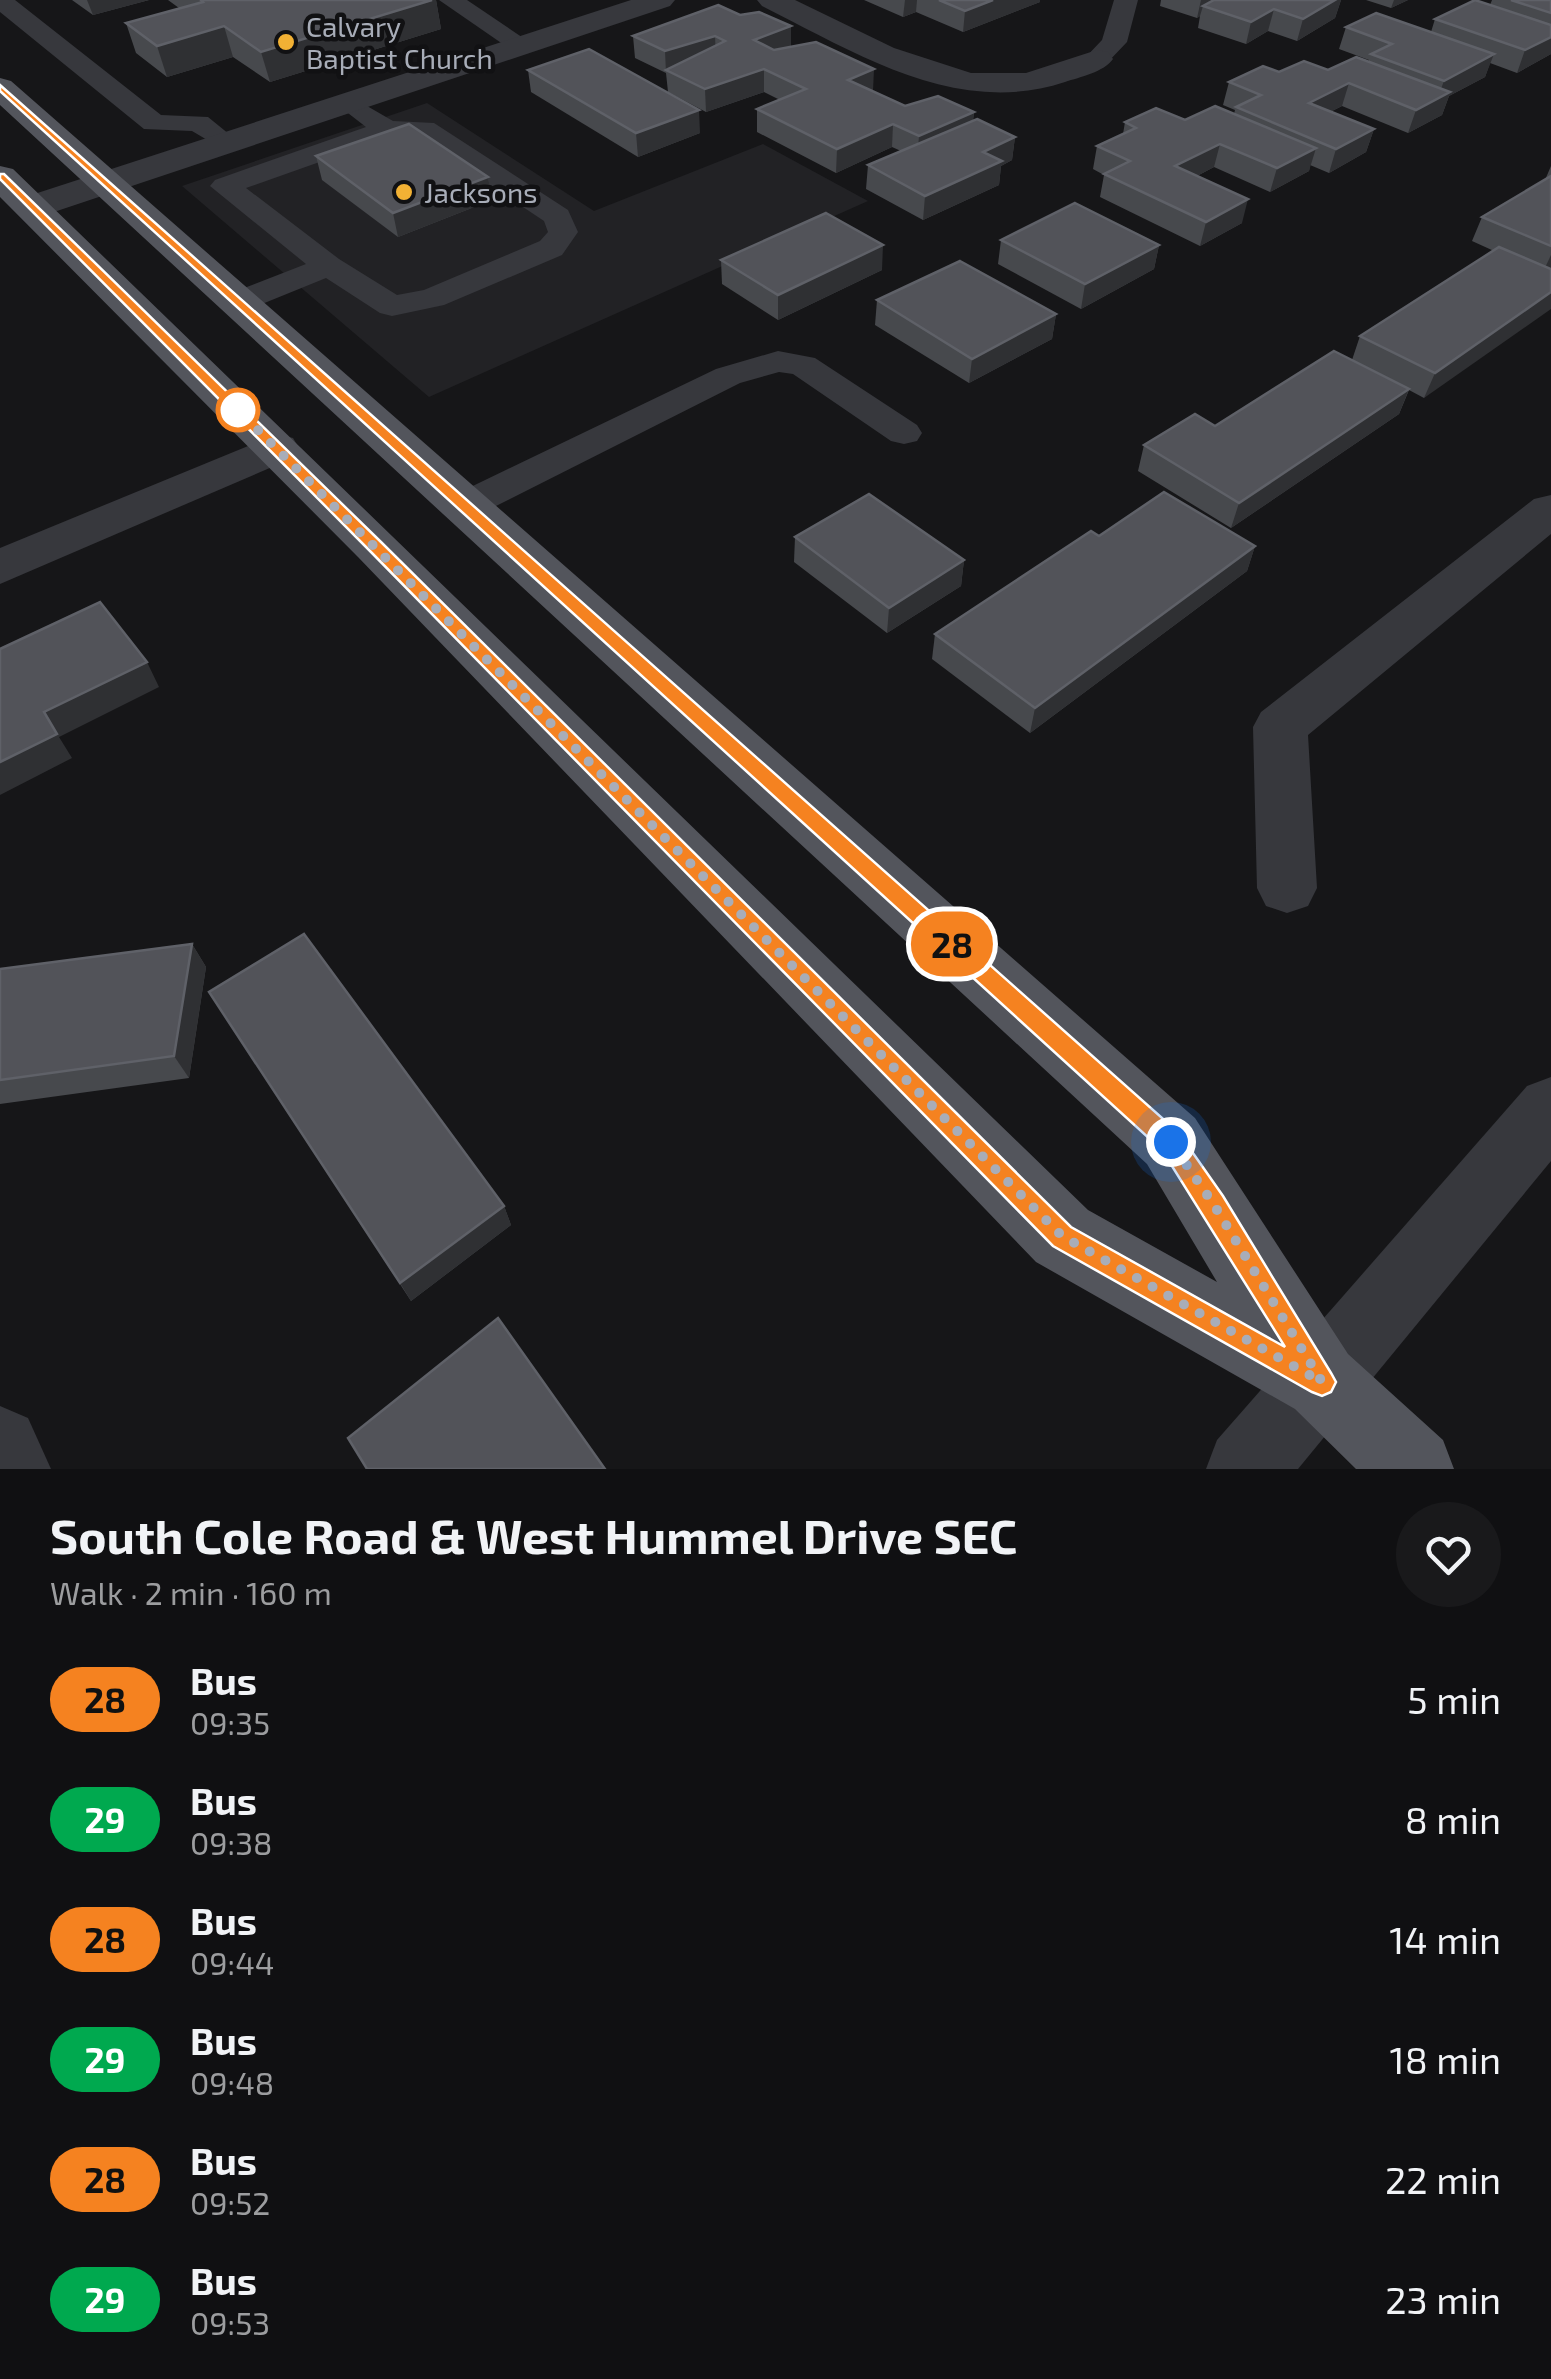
<!DOCTYPE html>
<meta charset="utf-8">
<style>
:root{--surface:#101012;--page:#19191b;--text:#f1f3f6;--muted:#9c9d9f}
body{margin:0;font-family:"Exo 2",sans-serif;background:var(--page);color:var(--text);height:100vh;display:flex;flex-direction:column;font-size:38px;white-space:nowrap}
*{box-sizing:border-box;margin:0}
p{font-size:32px;color:var(--muted)}
.icon{flex:none;width:55px;height:55px;fill:none;stroke:currentColor;stroke-width:2;stroke-linecap:round;stroke-linejoin:round}
.map{position:relative;height:1469px;overflow:hidden}
.panel{display:flex;flex-direction:column;background:var(--surface);flex:1}
.panel>*{flex:none}
.badge{padding:0 20px;border-radius:32px;font-size:35px;line-height:65px}
.you{position:absolute;width:50px;height:50px;margin:-25px;border:8px solid #fff;border-radius:50%;background:#1a73e8;box-shadow:0 0 0 15px #1a73e833}
.map>.badge{position:absolute;translate:-50% -50%;box-shadow:0 0 0 5px #fff}
.round{display:grid;place-items:center;flex:none;width:105px;height:105px;border-radius:52px;background:var(--page)}
.head{display:flex;align-items:center;justify-content:space-between;height:170px;padding:0 50px}
h1{font-size:48px;font-weight:700;line-height:75px}
ul{padding:0;list-style:none}
li{display:flex;align-items:center;gap:30px;height:120px;padding:0 50px}
li div{flex:1}
li b{display:block;font-size:38px}
li em{font-style:normal}
li .badge{min-width:110px;font-weight:700;text-align:center}
.map>svg:first-child{display:block}
.built{fill:#222225}
.lines{fill:none;stroke-linecap:round;stroke-linejoin:round}
.lane{fill:#37383d;fill-rule:evenodd}
.street{fill:#37383d;fill-rule:evenodd}
.primary{fill:#53555c;fill-rule:evenodd}
.wall{fill:#47494d}
.shaded-wall{fill:#2f3033}
.building{fill:#525359;stroke:#5f6168;stroke-width:2.5}
.line{fill:#f58220;stroke:#fff;stroke-width:2.5}
.walk{stroke:#a8adb8;stroke-width:10;stroke-dasharray:0 18}
.poi-dot{fill:#f2b134;stroke:#111113;stroke-width:4}
.stop-dot{fill:#fff;stroke:#f58220;stroke-width:5}
.labels{text-anchor:middle;dominant-baseline:central;stroke-width:9;stroke-linejoin:round;paint-order:stroke}
.far-poi-label{font-size:28px;fill:#a8adb8;stroke:#111113;text-anchor:start}
</style>
<div class="map">
<svg width="1551" height="1469" viewBox="0 0 1551 1469">
<rect width="100%" height="100%" fill="#161618"/>
<!-- built -->
<path class="built" d="M427,103L594,211L763,144L868,201L429,397L182,186Z"/>
<g class="lines">
<!-- lane -->
<g class="lane">
<path d="M0,0H15L161,115L208,117L240,143L226,151L192,131L144,129L0,12Z"/>
<path d="M439,0H467L535,46L522,54L513,51Z"/>
<path d="M1114,0H1138L1127,42L1106,64H1088L1084,59L1102,40Z"/>
<path d="M348,95L393,121L434,123L568,210L578,232L562,255L444,305L392,316L380,313L326,278L250,309H226L222,302L226,295L306,264L210,186L215,180L366,127L335,103ZM390,137H418L544,221L548,232L540,241L424,290L397,295L339,259L246,188Z"/>
<path d="M778,351L815,358L917,425L922,433L917,441L904,444L891,441L793,374L779,372L740,383L480,514L466,517L452,514L447,505L452,496L716,369Z"/>
</g>
<!-- street -->
<g class="street">
<path d="M631,0H675L670,6L45,215L32,218L19,215L14,207L19,199Z"/>
<path d="M757,0H795L894,48L971,73H1026L1097,50L1108,52L1113,59C1104,72 1080,77 1065,82C957,118 856,53 762,6Z"/>
<path d="M277,434L293,438L299,448L293,458L0,584V548Z"/>
<path d="M1551,495V534L1308,735L1317,888L1308,906L1287,913L1266,906L1257,888L1253,727L1261,712L1534,499Z"/>
<path d="M1551,1077V1161L1298,1469H1206L1217,1440L1527,1086Z"/>
<path d="M0,1406L28,1418L51,1469H0Z"/>
</g>
<!-- primary -->
<path class="primary" d="M0,78L11,81L1195,1118L1348,1354L1443,1440L1454,1469H1356L1295,1409L1036,1262L358,557L0,197V166L13,169L1088,1210L1217,1282L1147,1164L0,105Z"/>
</g>
<!-- wall -->
<g class="wall">
<path d="M72,0H149L93,15Z"/>
<path d="M168,0H436L441,29L270,82L233,57L167,77L136,53L126,23L179,8Z"/>
<path d="M864,0H1040V2L963,32L916,12L903,17Z"/>
<path d="M1161,0H1341L1335,18L1297,41L1268,31L1246,44L1198,28L1200,16L1197,18L1160,6Z"/>
<path d="M1366,0H1408L1391,8Z"/>
<path d="M1492,0H1551V54L1517,73L1490,63L1485,77L1449,96L1442,115L1408,133L1342,106L1330,112L1374,129L1366,152L1329,173L1310,165L1309,171L1270,192L1214,167L1197,176L1242,223L1200,246L1100,197L1104,175L1093,169L1097,146L1123,134L1125,122L1185,120L1234,114L1235,110L1223,105L1229,82L1279,72L1328,70L1369,62V60L1339,49L1346,27L1431,32L1435,19L1490,5Z"/>
<path d="M718,5L791,47L873,91L905,106L974,112L973,121L1015,137L1012,160L1001,166L999,185L923,220L866,189L868,165L901,151L892,147L836,173L757,132V109L780,100L764,92L706,112L668,92L666,73L635,58L633,36Z"/>
<path d="M528,70L700,133L638,157L531,92Z"/>
<path d="M316,156L488,177L492,200L398,237L322,180Z"/>
<path d="M1551,166V267L1424,398L1409,390L1399,414L1231,528L1138,471L1144,445L1215,426L1352,360L1360,336L1494,251L1472,241L1482,217L1545,180Z"/>
<path d="M1001,240L1159,245L1154,269L1081,309L998,264Z"/>
<path d="M721,260L882,270L778,320L722,284Z"/>
<path d="M877,300L1056,314L1052,339L969,383L875,325Z"/>
<path d="M1099,536L1255,546L1247,571L1030,733L932,659L935,634Z"/>
<path d="M795,537L964,560L961,586L887,633L794,562Z"/>
<path d="M192,944L206,967L189,1078L0,1104V969Z"/>
<path d="M209,992L504,1206L511,1225L411,1301Z"/>
</g>
<!-- shaded-wall -->
<g class="shaded-wall">
<path d="M87,0H149L93,15Z"/>
<path d="M432,0H436L441,29L270,82L261,52Z"/>
<path d="M905,0H917L916,12L903,17Z"/>
<path d="M993,0H1040V2L963,32L965,11Z"/>
<path d="M1201,0H1230L1203,6L1200,16L1197,18Z"/>
<path d="M1335,0H1341L1335,18L1297,41L1303,19Z"/>
<path d="M1394,0H1408L1391,8Z"/>
<path d="M1274,9L1268,31L1246,44L1251,22Z"/>
<path d="M224,26L233,57L167,77L157,46Z"/>
<path d="M791,26V48L754,62V40Z"/>
<path d="M715,36L716,58L666,70V73L665,51Z"/>
<path d="M1551,37V54L1517,73L1525,50Z"/>
<path d="M1494,54L1485,77L1449,96L1442,115L1408,133L1416,110L1437,99L1444,81Z"/>
<path d="M764,69V92L706,112L705,89Z"/>
<path d="M874,69L873,91L848,80Z"/>
<path d="M1349,83L1342,106L1302,126L1309,103Z"/>
<path d="M699,110L700,133L638,157L636,133Z"/>
<path d="M974,112L971,135L917,160L919,136Z"/>
<path d="M893,124L892,147L836,173L837,149Z"/>
<path d="M1374,129L1366,152L1329,173L1336,149Z"/>
<path d="M1015,137L1012,160L1001,166L999,185L923,220L925,196L983,152Z"/>
<path d="M1220,144L1214,167L1170,190L1175,166Z"/>
<path d="M1316,148L1309,171L1270,192L1277,168Z"/>
<path d="M488,177L492,200L398,237L393,213Z"/>
<path d="M1248,199L1242,223L1200,246L1206,222Z"/>
<path d="M883,245L882,270L778,320V295Z"/>
<path d="M1159,245L1154,269L1081,309L1085,284Z"/>
<path d="M1551,255V267L1543,272Z"/>
<path d="M1551,292V309L1424,398L1435,373Z"/>
<path d="M1056,314L1052,339L969,383L972,359Z"/>
<path d="M1409,389L1399,414L1231,528L1239,503Z"/>
<path d="M1255,546L1247,571L1030,733L1035,708Z"/>
<path d="M964,560L961,586L887,633L889,608Z"/>
<path d="M147,662L159,687L59,737L72,758L0,795V762L44,712Z"/>
<path d="M192,944L206,967L189,1078L174,1056Z"/>
<path d="M504,1206L511,1225L411,1301L400,1283Z"/>
</g>
<!-- building -->
<g class="building">
<path d="M201,0H432L261,52L224,26L157,46L126,23L203,2Z"/>
<path d="M939,0H993L965,11Z"/>
<path d="M1214,0H1335L1303,19L1274,9L1251,22L1203,6Z"/>
<path d="M1475,0L1551,25V37L1525,50L1435,19Z"/>
<path d="M1511,0H1551V13Z"/>
<path d="M718,5L740,15L759,12L791,26L754,40L774,50L816,42L874,69L848,80L905,106L938,96L974,112L919,136L893,124L837,149L757,109L806,89L764,69L705,89L666,70L725,41L715,36L665,51L633,36Z"/>
<path d="M1376,13L1494,54L1444,81L1371,54L1392,44L1346,27Z"/>
<path d="M589,49L699,110L636,133L528,70Z"/>
<path d="M1356,57L1450,92L1416,110L1349,83L1309,103L1374,129L1336,149L1236,107L1261,95L1229,82L1263,66L1279,72L1304,61L1328,70Z"/>
<path d="M1215,106L1316,148L1277,168L1220,144L1175,166L1248,199L1206,222L1104,174L1130,161L1097,146L1136,128L1125,122L1156,108L1185,120Z"/>
<path d="M977,119L1015,137L983,152L1002,161L925,196L868,165Z"/>
<path d="M409,124L488,177L393,213L316,156Z"/>
<path d="M1551,176V246L1482,217Z"/>
<path d="M1075,203L1159,245L1085,284L1001,240Z"/>
<path d="M826,213L883,245L778,295L721,260Z"/>
<path d="M1499,247L1551,269V292L1435,373L1360,336Z"/>
<path d="M960,261L1056,314L972,359L877,300Z"/>
<path d="M1334,351L1409,389L1239,503L1144,445L1195,414L1215,426Z"/>
<path d="M1164,492L1255,546L1035,708L935,634L1091,531L1099,536Z"/>
<path d="M869,494L964,560L889,608L795,537Z"/>
<path d="M100,602L147,662L44,712L57,734L0,762V649Z"/>
<path d="M304,934L504,1206L400,1283L209,992Z"/>
<path d="M192,944L174,1056L0,1080V969Z"/>
<path d="M498,1318L605,1469H367L348,1438Z"/>
</g>
<!-- line -->
<path class="line" d="M0,85L1179,1133L1223,1196L1331,1373L1336,1382L1331,1392L1322,1396L1312,1392L1053,1246L369,550L0,179V174H4L381,542L1071,1227L1285,1347L1162,1150L0,91Z"/>
<g class="lines">
<!-- walk -->
<path class="walk" d="M238,410L229,401L1062,1236L1322,1382L1214,1205L1171,1142"/>
</g>
<!-- markers -->
<g class="poi-dot">
<circle cx="286" cy="42" r="10"/>
<circle cx="404" cy="192" r="10"/>
</g>
<circle class="stop-dot" cx="238" cy="410" r="20"/>
<g class="labels">
<!-- far-poi labels -->
<g class="far-poi-label">
<text x="306" y="26">Calvary<tspan x="306" dy="32">Baptist Church</tspan></text>
<text x="424" y="192">Jacksons</text>
</g>
</g>
</svg>
<div class="you" style="left:1171px;top:1142px"></div>
<b class="badge" style="left:952px;top:944px;background:#f58220;color:#111">28</b>
</div>
<section class="panel">
<div class="head"><div><h1>South Cole Road &amp; West Hummel Drive SEC</h1><p>Walk · 2 min · 160 m</p></div><a class="round"><svg class="icon" aria-label="heart" viewBox="0 0 24 24"><path d="M12 20l-8-8c-3-5 5-10 8-4 3-6 11-1 8 4z"/></svg></a></div>
<ul>
<li><span class="badge" style="background:#f58220;color:#111">28</span><div><b>Bus</b><p>09:35</p></div><em>5 min</em></li>
<li><span class="badge" style="background:#00a94f;color:#fff">29</span><div><b>Bus</b><p>09:38</p></div><em>8 min</em></li>
<li><span class="badge" style="background:#f58220;color:#111">28</span><div><b>Bus</b><p>09:44</p></div><em>14 min</em></li>
<li><span class="badge" style="background:#00a94f;color:#fff">29</span><div><b>Bus</b><p>09:48</p></div><em>18 min</em></li>
<li><span class="badge" style="background:#f58220;color:#111">28</span><div><b>Bus</b><p>09:52</p></div><em>22 min</em></li>
<li><span class="badge" style="background:#00a94f;color:#fff">29</span><div><b>Bus</b><p>09:53</p></div><em>23 min</em></li>
</ul>
</section>
